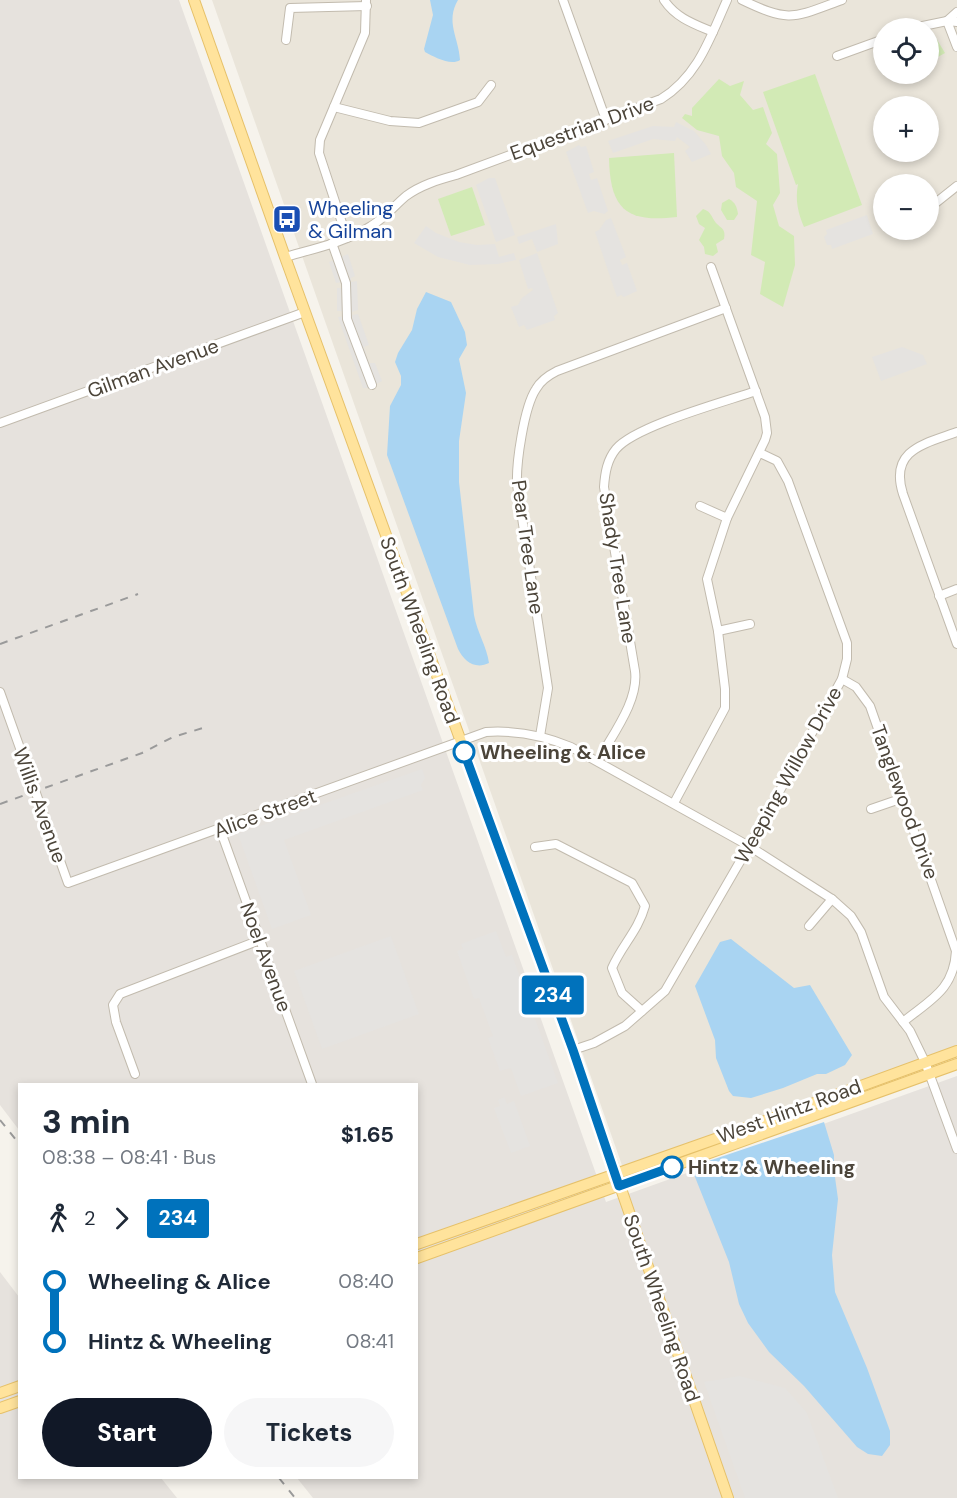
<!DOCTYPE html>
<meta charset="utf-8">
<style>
:root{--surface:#fff;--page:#f6f6f7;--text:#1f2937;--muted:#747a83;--accent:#111827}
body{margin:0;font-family:"DM Sans",sans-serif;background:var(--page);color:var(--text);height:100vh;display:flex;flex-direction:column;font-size:22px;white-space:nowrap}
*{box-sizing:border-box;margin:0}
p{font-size:20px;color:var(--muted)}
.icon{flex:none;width:33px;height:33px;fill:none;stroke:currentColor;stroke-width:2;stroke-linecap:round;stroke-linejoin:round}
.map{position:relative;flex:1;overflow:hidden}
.panel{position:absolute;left:18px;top:1083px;width:400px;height:396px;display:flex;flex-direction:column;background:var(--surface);border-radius:0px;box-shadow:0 3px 9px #0003}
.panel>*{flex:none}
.badge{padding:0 12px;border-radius:4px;font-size:21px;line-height:39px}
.fabs{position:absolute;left:873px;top:18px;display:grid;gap:12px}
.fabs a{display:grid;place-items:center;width:66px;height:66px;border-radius:50%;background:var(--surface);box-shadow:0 3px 9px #0003;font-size:30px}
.map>.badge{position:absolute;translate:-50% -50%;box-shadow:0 0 0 3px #fff}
.legs{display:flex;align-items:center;gap:9px;height:66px;padding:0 24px;font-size:20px}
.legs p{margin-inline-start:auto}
.headline{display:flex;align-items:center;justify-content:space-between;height:102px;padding:0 24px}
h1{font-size:33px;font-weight:800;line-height:45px}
.primary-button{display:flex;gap:12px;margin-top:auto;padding:12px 24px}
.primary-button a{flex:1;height:69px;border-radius:36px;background:var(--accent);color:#fff;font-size:24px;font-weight:800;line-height:69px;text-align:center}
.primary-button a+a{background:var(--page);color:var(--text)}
ul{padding:0 24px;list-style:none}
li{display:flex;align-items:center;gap:21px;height:60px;font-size:22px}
li i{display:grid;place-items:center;width:9px;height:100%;margin:0 8px;background:currentColor}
li i::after{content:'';width:15px;height:15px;margin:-8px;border:4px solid;border-radius:50%;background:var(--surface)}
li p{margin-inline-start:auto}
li:first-child i{background:linear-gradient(#0000 50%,currentColor 0)}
li:last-child i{background:linear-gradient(currentColor 50%,#0000 0)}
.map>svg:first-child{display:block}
.residential{fill:#eae5da;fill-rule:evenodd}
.industrial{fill:#e6e2dd}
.green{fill:#d2eab5}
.parking{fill:#e5e3e0}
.water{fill:#a9d4f2}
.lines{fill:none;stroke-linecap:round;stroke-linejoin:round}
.minor-casing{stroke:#c2bbae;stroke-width:10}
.major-casing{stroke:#e6c16a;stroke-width:12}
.minor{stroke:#fff;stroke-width:8}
.major{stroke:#ffe39c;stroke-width:10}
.rail{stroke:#9a9a9a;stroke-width:2;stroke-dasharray:8 8;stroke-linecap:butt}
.line-1-casing{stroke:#fff;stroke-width:14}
.line-1{stroke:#0072bc;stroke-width:9}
.stop-1-dot{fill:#fff;stroke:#0072bc;stroke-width:3}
.labels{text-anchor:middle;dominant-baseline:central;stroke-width:6;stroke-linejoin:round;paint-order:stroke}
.street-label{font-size:20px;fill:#4b4439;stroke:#fff}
.transit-label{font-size:20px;fill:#164399;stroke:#fff;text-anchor:start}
.stop-label{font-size:20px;font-weight:bold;fill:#4b4439;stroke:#fff;text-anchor:start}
</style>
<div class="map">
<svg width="957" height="1498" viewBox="0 0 957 1498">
<rect width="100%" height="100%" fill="#f6f3ec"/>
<!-- residential -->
<path class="residential" d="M212,0H957V1047L624,1171ZM884,28H928V74H884ZM884,106H928V152H884ZM884,184H928V230H884Z"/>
<!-- industrial -->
<g class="industrial">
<path d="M0,0H179L606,1202L957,1076V1498H313L297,1478H417V1084H20L19,1130L0,1105Z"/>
<path d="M0,1272L19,1297L20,1478H161L177,1498H0Z"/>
</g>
<!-- green -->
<g class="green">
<path d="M933,33L945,53L929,62V35Z"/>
<path d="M815,74L862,205L804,227C798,213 795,200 798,184L796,185L763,92Z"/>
<path d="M719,79L730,86L744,81L740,95L753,110L763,107L772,133L766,144L777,154L780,193L773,205L779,226L794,236L795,265L783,307L760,294L765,262L751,255L757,201L736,187L734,173L722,156L719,136L697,130L682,118L685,114L692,116V108Z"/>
<path d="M674,153L677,217C627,223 610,210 609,158Z"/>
<path d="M472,187L485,225L451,236L438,199Z"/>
<path d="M729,199C735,202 737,207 738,214L734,220H727L721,210L722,203Z"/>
<path d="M703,209C712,212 711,217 716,223C722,229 726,229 724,239L716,244L718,252L713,256L705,254L704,247L699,240L705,228L699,224L696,216Z"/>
</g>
<!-- parking -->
<g class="parking">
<path d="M676,122L694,131L706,145L711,154L692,162L685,151L690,147L677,137L675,141L653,139L613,153L608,141L653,126L674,127Z"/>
<path d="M579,145L581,147L586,146L594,172L589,174L591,180L597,178L608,211L604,214L594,211L588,213L566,152Z"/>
<path d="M489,178H495L515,235L496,242L476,185Z"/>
<path d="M867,215L873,234L832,249L831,245H827L824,237L827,234L826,230Z"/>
<path d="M611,218L626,257L620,260L622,265L627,263L637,291L624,297L621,295L617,297L595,232L599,230L606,220Z"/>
<path d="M556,224L558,244L537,252L532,239L519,244L517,237Z"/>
<path d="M426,226L436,233L459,242L477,245L495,244L499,257L514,253L516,260L498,264L470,265L438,257L414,243Z"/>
<path d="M537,253L558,313L554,316L555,320L527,330L524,325L519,327L511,307L518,305L522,298L533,290L532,288L528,289L519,260Z"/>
<path d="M348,254L355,276L351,278V282L357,281L358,310L352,312V315L358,314L369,345L364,347L369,363H375L382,381L369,388H363L339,320L338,317L344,316V311H337V288H342V282L336,283L329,262Z"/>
<path d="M902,347L923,355L927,364L881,381L872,357Z"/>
<path d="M422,769L425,778L421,785L423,790L284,840L311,915L272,929L238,834Z"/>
<path d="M496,931L506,957L512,955L558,1083L521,1096L511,1068L500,1071L488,1038L493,1036L479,998L474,999L457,951L463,949L461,944Z"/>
<path d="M391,936L419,1014L322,1049L294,971Z"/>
<path d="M504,1097L507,1104L514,1101L530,1146L511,1153L494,1108L500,1106L498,1100Z"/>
<path d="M739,1376L785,1388L807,1413L838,1498H745L704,1382Z"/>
</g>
<!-- water -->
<g class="water">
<path d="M430,0H458C445,22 459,38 460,60C451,66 434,57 425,52L424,49L433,15Z"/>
<path d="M426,292L451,302L465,332L467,345L459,359L466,393L459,441V482L474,615C477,632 487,647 489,663C475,670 464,661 458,649L387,455L390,406L401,385V376L395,362L398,353L412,330L417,309Z"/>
<path d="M731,939L794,988L810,985L852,1055L845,1065L826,1074H817L783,1088L751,1098L733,1096L729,1091L716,1058L715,1040L695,986L720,942Z"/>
<path d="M824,1122L834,1155V1170L838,1199L832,1255L835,1292L867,1368L890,1431V1445L882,1456L868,1454L857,1447L804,1386L769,1352L748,1323L739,1304L729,1262L691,1167Z"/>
</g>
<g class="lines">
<!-- minor casing -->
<g class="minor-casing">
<g id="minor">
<path d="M563,0L606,120"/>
<path d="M664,0C676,18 694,24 713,32"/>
<path d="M742,0C790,23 793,18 842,0"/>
<path d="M947,21L957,47"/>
<path d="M947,21L957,12"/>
<path d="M913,28L947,21L957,22"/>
<path d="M286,40L290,8L367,6"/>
<path d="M837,56L884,39"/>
<path d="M334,107L390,121L419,123L478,102L491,85"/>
<path d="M928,209L957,186"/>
<path d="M347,238L319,153L320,140L365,33L366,0"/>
<path d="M332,243L346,283L347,319L372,385"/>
<path d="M285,257C313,249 346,242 371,226C385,218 394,206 406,196C421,185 438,180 456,175L661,99C698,76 710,38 727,0"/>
<path d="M0,423L305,312"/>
<path d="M957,432C924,444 889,450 903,494L957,644"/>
<path d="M700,506L727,518"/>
<path d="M939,596L957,589"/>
<path d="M718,631L750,624"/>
<path d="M842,679L856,687L870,706L956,951C954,990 930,1000 903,1022"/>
<path d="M0,692L68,883L486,732C517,730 543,735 571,747L749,846L832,899L851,916L861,932L884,997L910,1031L925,1062L957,1149"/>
<path d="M540,736L548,688L517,485C516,463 524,407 536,389C541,380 549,375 557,371L726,308"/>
<path d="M598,761C612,735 639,701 635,671L604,487C605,473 607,460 616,449C635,426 724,402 756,391"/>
<path d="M674,803L725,708V689L718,631L707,579L727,518L765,440L767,433L765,417L711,267"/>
<path d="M871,809L903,798"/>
<path d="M220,829L312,1084"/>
<path d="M535,847L556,844L632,883L645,906C638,931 622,945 612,968L622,993L642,1011"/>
<path d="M809,926L832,899"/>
<path d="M573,1050L594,1043L625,1026L665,991L749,846L842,679L847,659V643L788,481L777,461L760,453"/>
<path d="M135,1074L116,1022L113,1005L120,994L260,940"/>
</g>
</g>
<!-- major casing -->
<g class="major-casing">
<g id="major">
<path d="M194,0L285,257L573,1050L728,1498"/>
<path d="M417,1244L721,1137L957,1051"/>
<path d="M417,1258L957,1064"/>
<path d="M0,1393L20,1386"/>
<path d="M0,1408L20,1401"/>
</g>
</g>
<!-- minor -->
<use href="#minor" class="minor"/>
<!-- major -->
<use href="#major" class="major"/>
<!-- rail -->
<g class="rail">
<path d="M0,644L138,594"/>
<path d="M0,804L142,753L173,737L203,728"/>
<path d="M0,1120L20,1145"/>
<path d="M279,1478L295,1498"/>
</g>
</g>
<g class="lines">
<!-- line-1 casing -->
<g class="line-1-casing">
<path id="line-1" d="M464,752L573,1050L619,1186L672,1167"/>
</g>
<!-- line-1 -->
<use href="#line-1" class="line-1"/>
</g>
<!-- icons -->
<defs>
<g id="bus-square" transform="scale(1.5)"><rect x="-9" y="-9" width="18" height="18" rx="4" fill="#1a4fb4" stroke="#fff"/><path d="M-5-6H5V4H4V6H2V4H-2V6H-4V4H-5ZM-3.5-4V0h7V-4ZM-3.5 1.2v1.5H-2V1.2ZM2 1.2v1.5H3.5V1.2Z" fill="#fff"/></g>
</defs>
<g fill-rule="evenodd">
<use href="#bus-square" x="287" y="219"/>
</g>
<!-- markers -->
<g class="stop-1-dot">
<circle cx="464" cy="752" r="10"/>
<circle cx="672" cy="1167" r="10"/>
</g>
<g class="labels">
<!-- street labels -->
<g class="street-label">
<text transform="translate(582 128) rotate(-20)">Equestrian Drive</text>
<text transform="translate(153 368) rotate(-20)">Gilman Avenue</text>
<text transform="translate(528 547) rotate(82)">Pear Tree Lane</text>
<text transform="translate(618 568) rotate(81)">Shady Tree Lane</text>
<text transform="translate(420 630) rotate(70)">South Wheeling Road</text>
<text transform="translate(788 775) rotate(-61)">Weeping Willow Drive</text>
<text transform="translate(905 802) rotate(70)">Tanglewood Drive</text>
<text transform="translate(40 805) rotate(70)">Willis Avenue</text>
<text transform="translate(265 813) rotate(-20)">Alice Street</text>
<text transform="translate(266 957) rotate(70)">Noel Avenue</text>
<text transform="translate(789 1111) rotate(-20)">West Hintz Road</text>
<text transform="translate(662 1308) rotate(71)">South Wheeling Road</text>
</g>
<!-- transit labels -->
<g class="transit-label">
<text x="308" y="208">Wheeling<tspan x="308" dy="23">&amp; Gilman</tspan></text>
</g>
<!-- stop labels -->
<g class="stop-label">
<text x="480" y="752">Wheeling &amp; Alice</text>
<text x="688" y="1167">Hintz &amp; Wheeling</text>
</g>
</g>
</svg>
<div class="fabs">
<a><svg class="icon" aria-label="locate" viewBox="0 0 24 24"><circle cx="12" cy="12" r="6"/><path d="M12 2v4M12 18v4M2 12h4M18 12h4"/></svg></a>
<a>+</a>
<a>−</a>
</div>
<b class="badge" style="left:553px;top:995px;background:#0072bc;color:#fff">234</b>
<section class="panel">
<div class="headline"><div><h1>3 min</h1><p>08:38 – 08:41 · Bus</p></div><b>$1.65</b></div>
<div class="legs"><svg class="icon" aria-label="walk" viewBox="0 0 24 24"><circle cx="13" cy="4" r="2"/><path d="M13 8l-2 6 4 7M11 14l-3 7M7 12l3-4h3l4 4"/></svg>2<svg class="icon" aria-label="forward" viewBox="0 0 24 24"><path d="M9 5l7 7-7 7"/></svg><b class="badge" style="background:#0072bc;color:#fff">234</b></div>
<ul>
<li><i style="color:#0072bc"></i><b>Wheeling &amp; Alice</b><p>08:40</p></li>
<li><i style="color:#0072bc"></i><b>Hintz &amp; Wheeling</b><p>08:41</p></li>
</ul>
<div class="primary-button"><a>Start</a><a>Tickets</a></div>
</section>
</div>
